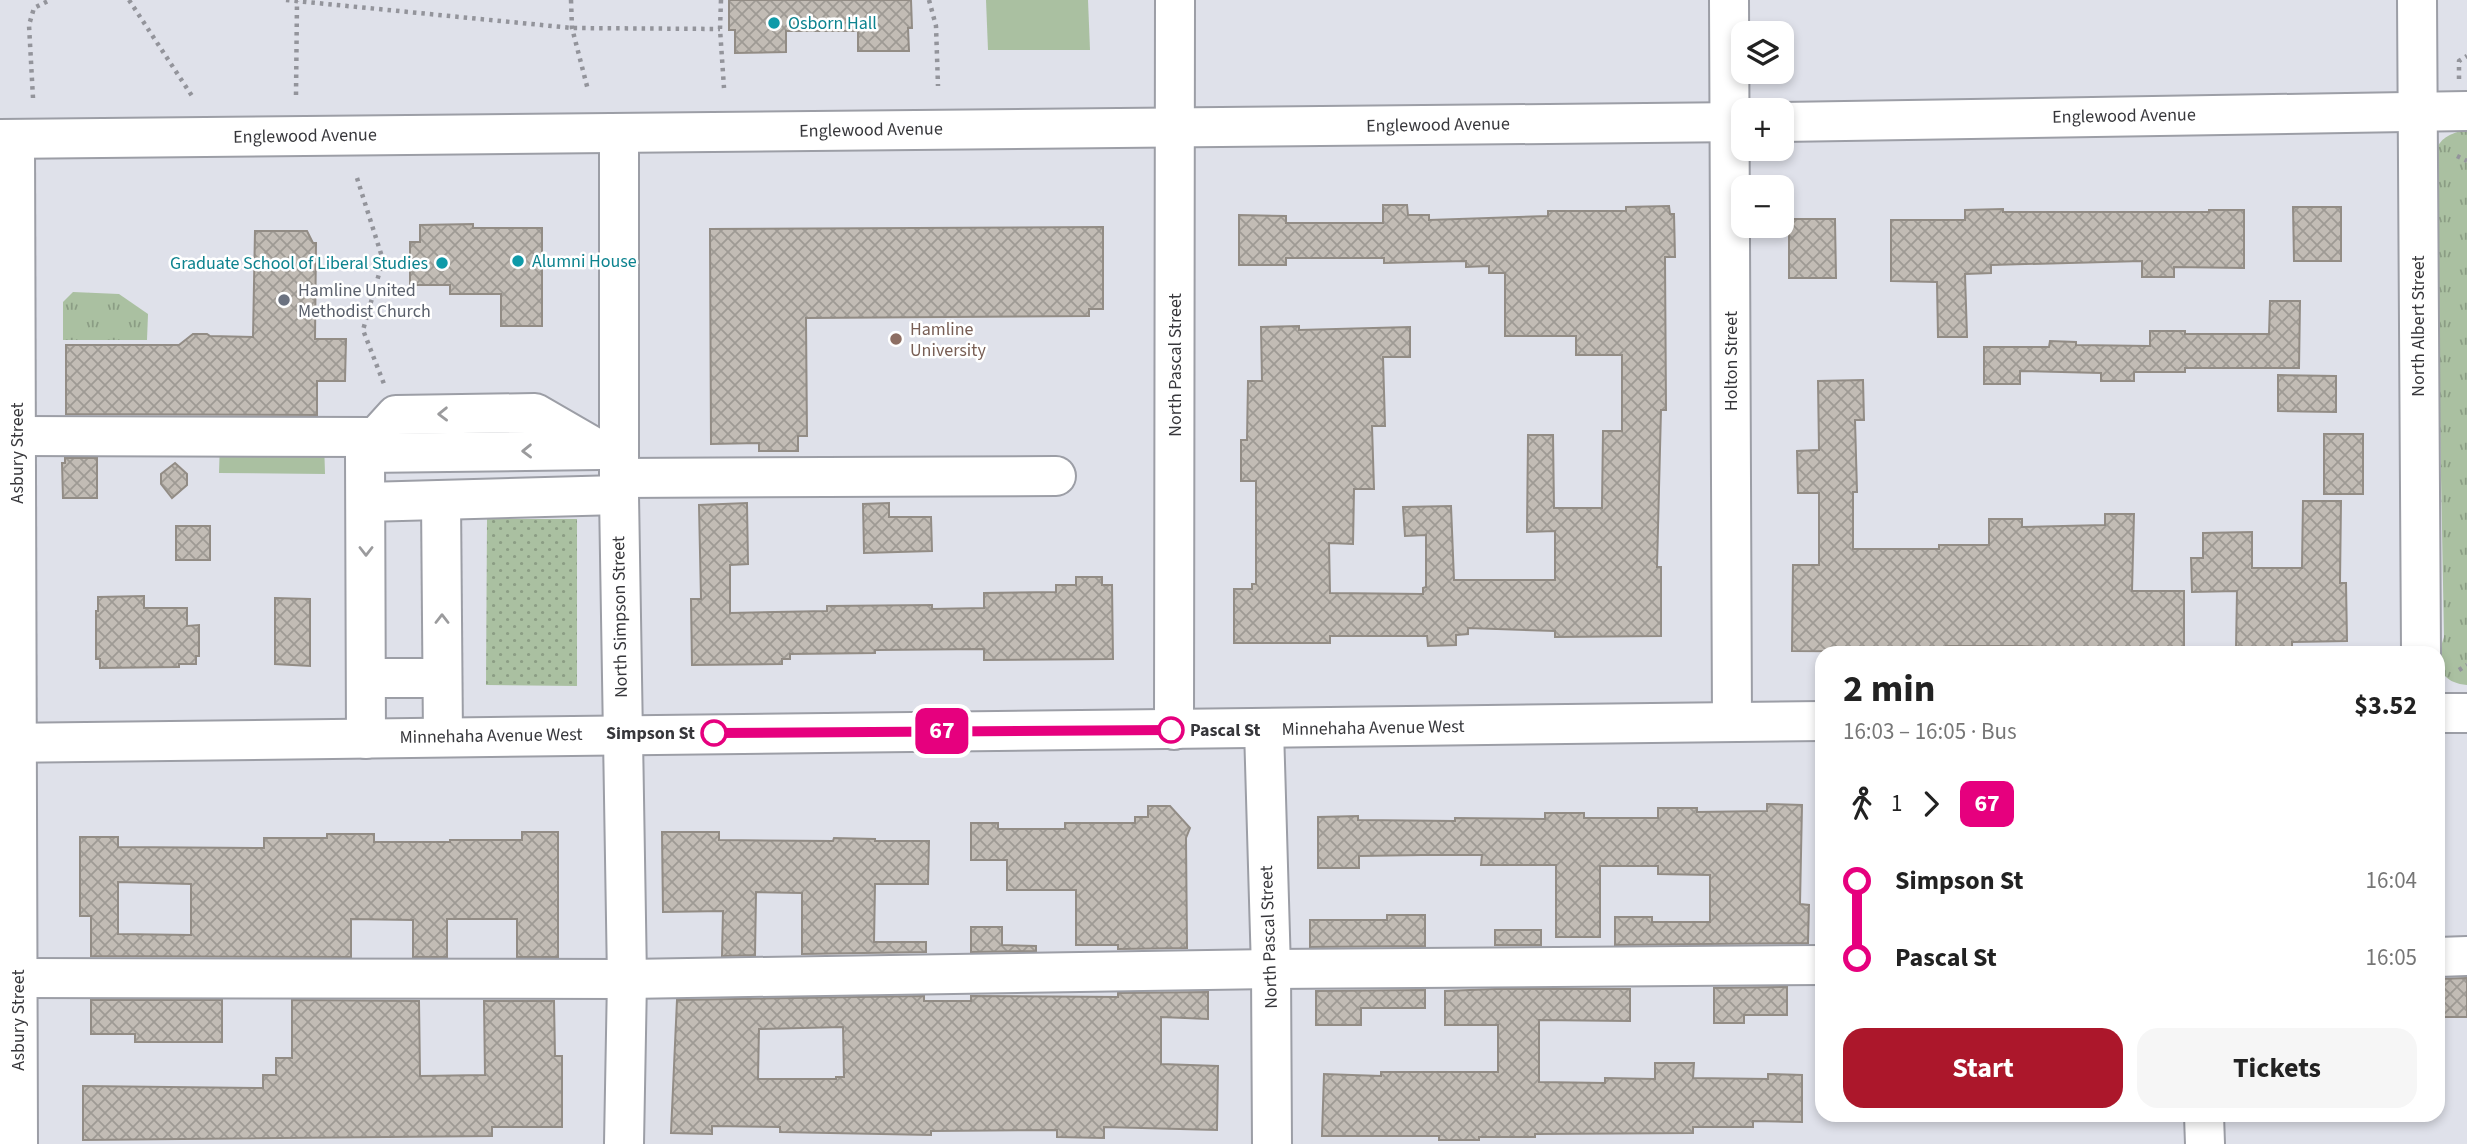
<!DOCTYPE html>
<meta charset="utf-8">
<style>
:root{--surface:#fff;--page:#f6f6f6;--text:#222;--muted:#767676;--accent:#ac172b}
body{margin:0;font-family:"Source Sans 3",sans-serif;background:var(--page);color:var(--text);height:100vh;display:flex;flex-direction:column;font-size:26px;white-space:nowrap}
*{box-sizing:border-box;margin:0}
p{font-size:23px;color:var(--muted)}
.icon{flex:none;width:38px;height:38px;fill:none;stroke:currentColor;stroke-width:2;stroke-linecap:round;stroke-linejoin:round}
.map{position:relative;flex:1;overflow:hidden}
.panel{position:absolute;left:1815px;top:646px;width:630px;height:476px;display:flex;flex-direction:column;background:var(--surface);border-radius:21px;box-shadow:0 4px 10px #0003}
.panel>*{flex:none}
.badge{padding:0 14px;border-radius:10px;font-size:24px;line-height:46px}
.fabs{position:absolute;left:1731px;top:21px;display:grid;gap:14px}
.fabs a{display:grid;place-items:center;width:63px;height:63px;border-radius:14px;background:var(--surface);box-shadow:0 4px 10px #0003;font-size:35px}
.map>.badge{position:absolute;translate:-50% -50%;box-shadow:0 0 0 4px #fff}
.legs{display:flex;align-items:center;gap:10px;height:77px;padding:0 28px;font-size:23px}
.legs p{margin-inline-start:auto}
.overview{display:flex;align-items:center;justify-content:space-between;height:119px;padding:0 28px}
h1{font-size:38px;font-weight:700;line-height:52px}
.action{display:flex;gap:14px;margin-top:auto;padding:14px 28px}
.action a{flex:1;height:80px;border-radius:21px;background:var(--accent);color:#fff;font-size:28px;font-weight:700;line-height:80px;text-align:center}
.action a+a{background:var(--page);color:var(--text)}
ul{padding:0 28px;list-style:none}
li{display:flex;align-items:center;gap:24px;height:77px;font-size:26px}
li i{display:grid;place-items:center;width:10px;height:100%;margin:0 9px;background:currentColor}
li i::after{content:'';width:18px;height:18px;margin:-9px;border:5px solid;border-radius:50%;background:var(--surface)}
li p{margin-inline-start:auto}
li:first-child i{background:linear-gradient(#0000 50%,currentColor 0)}
li:last-child i{background:linear-gradient(currentColor 50%,#0000 0)}
.map>svg:first-child{display:block}
.grass{fill:url(#grass-dots)}
.park{fill:url(#park-tufts)}
.garden{fill:#aac0a1}
.building{fill:url(#building-cross-hatch);stroke:#928c85;stroke-width:2;fill-rule:evenodd}
.lines{fill:none;stroke-linecap:round;stroke-linejoin:round}
.minor-casing{stroke:#9c9ea6;stroke-width:42}
.path{stroke:#93949b;stroke-width:4.5;stroke-dasharray:3.5 5;stroke-linecap:butt}
.minor{stroke:#fff;stroke-width:38}
.oneway{stroke:#9b9b9d}
.line-1-casing{stroke:#fff;stroke-width:16}
.line-1{stroke:#e6007e;stroke-width:10}
.culture-dot{fill:#0f9aa8;stroke:#fff;stroke-width:2.5}
.worship-dot{fill:#6b7280;stroke:#fff;stroke-width:2.5}
.education-dot{fill:#8d6e63;stroke:#fff;stroke-width:2.5}
.stop-1-dot{fill:#fff;stroke:#e6007e;stroke-width:3.5}
.labels{text-anchor:middle;dominant-baseline:central;stroke-width:5;stroke-linejoin:round;paint-order:stroke}
.culture-label{font-size:18px;fill:#0d838f;stroke:#fff;text-anchor:start}
.street-label{font-size:18px;fill:#37373b;stroke:#fff}
.worship-label{font-size:18px;fill:#5b616d;stroke:#fff;text-anchor:start}
.education-label{font-size:18px;fill:#785e54;stroke:#fff;text-anchor:start}
.stop-label{font-size:18px;font-weight:bold;fill:#37373b;stroke:#fff;text-anchor:start}
</style>
<div class="map">
<svg width="2467" height="1144" viewBox="0 0 2467 1144">
<defs>
<pattern id="grass-dots" width="8" height="8" patternUnits="userSpaceOnUse" patternTransform="scale(1.75)"><rect width="8" height="8" fill="#aac0a1"/><path d="M2 2h.1M6 6h.1" fill="none" stroke="#8b9d84" stroke-width="1.8" stroke-linecap="round"/></pattern>
<pattern id="park-tufts" width="24" height="20" patternUnits="userSpaceOnUse" patternTransform="scale(1.75)"><rect width="24" height="20" fill="#aac0a1"/><path d="M3 7l-1-3M5 7V3M7 7l1-3M15 17l-1-3M17 17v-4M19 17l1-3" fill="none" stroke="#8b9d84"/></pattern>
<pattern id="building-cross-hatch" width="8" height="8" patternUnits="userSpaceOnUse" patternTransform="scale(1.75)"><rect width="8" height="8" fill="#c2bcb5"/><path d="M0 0l8 8M0 8l8-8" fill="none" stroke="#9e9a94"/></pattern>
</defs>
<rect width="100%" height="100%" fill="#dfe1ea"/>
<!-- grass -->
<path class="grass" d="M487,519H577V686L486,685Z"/>
<!-- park -->
<g class="park">
<path d="M2460,131H2467V685C2436,682 2436,660 2444,637L2435,153C2440,139 2446,136 2460,131Z"/>
<path d="M73,292L119,294L148,314L147,340H63V302Z"/>
</g>
<!-- garden -->
<g class="garden">
<path d="M986,0H1088L1090,50H988Z"/>
<path d="M220,439L324,442L325,474L219,473Z"/>
</g>
<!-- building -->
<g class="building">
<path d="M729,0H911L912,28H908L909,51H858V31H786V52L735,53V30H729Z"/>
<path d="M1383,205H1407L1408,215H1429V220L1548,216V211H1626V207L1669,206L1670,214H1674L1675,257H1665L1666,410H1661L1657,567H1661V636L1555,637V631L1468,628V634L1456,635V645L1428,646L1427,636H1330V643H1234V589H1252V584H1256V481H1241V440H1247L1248,381H1262L1261,327L1299,326V330L1410,327V357H1383L1385,426H1372L1374,489H1354L1353,544L1329,543L1330,593L1423,594V588L1426,587V535L1405,536L1403,507L1451,506L1454,580H1555V531L1527,532L1528,435H1553L1554,508H1602L1603,431H1622V355H1576V336H1505V273H1489V266L1466,267V261L1384,263V258H1286V265H1239V215L1286,216V223H1383Z"/>
<path d="M2293,207H2341V261H2294Z"/>
<path d="M2003,209V212H2209V210H2244V268L2174,267V277H2142V261L1991,265V273L1965,274L1967,337H1938L1937,282L1891,281V220H1965V210Z"/>
<path d="M1789,219H1835L1836,278H1789Z"/>
<path d="M473,224V228H542V326H501V294H450V285H410V242H420V225Z"/>
<path d="M1103,227V309H1089V316L806,318L807,436H798V451H759V443L711,444L710,229Z"/>
<path d="M255,231H307L313,243H316L315,339H346L345,381H317V415L66,414V345H179L193,334H207L210,336L253,337Z"/>
<path d="M2270,301H2300L2299,368H2185V372H2134V381H2101V373L2020,371V384H1984V347H2049L2050,341L2076,342V345L2150,346V331H2185V334H2269Z"/>
<path d="M2278,375L2336,376V412L2278,411Z"/>
<path d="M1863,380L1864,420H1855L1857,492H1853V549H1939V545H1989V519H2022V527L2105,525V514H2134L2132,591H2184V652H2138V648L2085,649L2022,646H1946V652L1792,651L1793,565H1819V493H1798L1797,451L1819,450L1818,381Z"/>
<rect x="2324" y="434" width="39" height="60"/>
<path d="M65,458H97V498H63L62,463H65Z"/>
<path d="M175,463L187,474V485L172,498L161,484V474Z"/>
<path d="M2303,501H2341L2340,583H2346L2347,641L2292,642V650L2236,649L2237,591L2192,592L2191,558H2203V533L2252,532V568H2302Z"/>
<path d="M747,503L748,564L730,565V613L827,611V606L932,605V609L984,608V593L1056,592V585H1076V577H1102V585H1112L1113,659L984,660V649L875,650V653L790,654V659H782V664L692,665L691,599H701L699,505Z"/>
<path d="M889,503V517H931L932,551L864,553L863,504Z"/>
<rect x="176" y="526" width="34" height="34"/>
<path d="M144,596V608H187V626L199,625V656H196V664H179V667L100,668V659H96V611H98V597Z"/>
<path d="M275,598L310,599V666L275,664Z"/>
<path d="M1767,804L1802,805L1800,904L1809,905L1808,943L1615,945V917H1652V922H1710V875L1658,874V866H1600V937H1556V865H1481L1482,855H1422L1359,856V868H1318V817L1358,816V820L1455,821V818L1545,819V813H1584V818H1658V808H1697V812L1767,811Z"/>
<path d="M1148,806H1170L1190,828L1186,838L1187,948L1118,949V945H1076V890H1007V860H971V823H998V829H1065V823H1135V817H1148Z"/>
<path d="M522,832H558V957H517V919H447V957H413V920L351,919V957L91,956V916H80V837H118V847L264,848V838H327V834H374V842H450V840H522ZM118,882L191,884V935L118,934Z"/>
<path d="M662,832H719V840L833,841L834,838L875,839V841H929L928,884H875L874,942H926V952L802,954V893L756,892L755,955L722,956L723,911L663,912Z"/>
<path d="M1387,915H1425V946L1310,947V920H1387Z"/>
<path d="M971,927H1002V945L1036,946V951L971,952Z"/>
<rect x="1495" y="930" width="46" height="15"/>
<path d="M2467,978V1017H2438V979Z"/>
<path d="M1787,987V1015H1744V1023H1714V988Z"/>
<path d="M1495,989H1630V1021L1539,1020V1082L1605,1083V1078L1655,1079V1063H1694L1693,1078L1768,1079V1074L1802,1075V1122L1753,1121V1127H1693V1133L1535,1134V1137H1479V1140H1439V1136H1322L1324,1074L1381,1076V1072H1498V1025H1445V991Z"/>
<path d="M1425,990V1008H1361V1025H1316V991Z"/>
<path d="M1208,992V1019L1161,1017V1064L1218,1066L1217,1130L1104,1127V1138L1057,1137V1130L931,1131V1135L780,1132V1127L712,1126V1134L671,1133L677,1000L924,996V1001H971V996L1118,997V993ZM843,1027L844,1077H836V1079H758L759,1029Z"/>
<path d="M91,1000H222V1042H135V1034H91Z"/>
<path d="M292,1000L419,1001L420,1076L485,1075L484,1001H554L555,1056H562V1127H492V1136L83,1140V1086L263,1088V1075H276V1058H292Z"/>
</g>
<g class="lines">
<!-- minor casing -->
<g class="minor-casing">
<g id="minor">
<path d="M1729,0L1732,722"/>
<path d="M2417,0L2421,653"/>
<path d="M1782,122L2467,111"/>
<path d="M619,133V495L627,979L624,1144"/>
<path d="M0,139L1743,122"/>
<path d="M15,139L18,1144"/>
<path d="M17,436L376,437"/>
<path d="M365,453L600,450"/>
<path d="M619,478L1056,476"/>
<path d="M441,500L443,737"/>
<path d="M366,502L619,495"/>
<path d="M366,678H442"/>
<path d="M2438,713H2467"/>
<path d="M1264,729L1271,969L1272,1144"/>
<path d="M1174,730L1175,0"/>
<path d="M366,739L365,453L376,437L396,415L535,413L599,450"/>
<path d="M0,743L1822,721"/>
<path d="M2438,957L2467,956"/>
<path d="M18,978L627,979L1271,969L1822,965"/>
<path d="M2204,1115L2205,1144"/>
</g>
</g>
<!-- path -->
<g class="path">
<path d="M129,0L192,96"/>
<path d="M286,0L572,28L720,29"/>
<path d="M571,0L572,28L588,90"/>
<path d="M721,0L720,29L724,88"/>
<path d="M929,0L936,26L938,86"/>
<path d="M2459,79V61L2467,56"/>
<path d="M296,95L297,1"/>
<path d="M33,98L29,25L34,8L50,0"/>
<path d="M2457,156L2467,161"/>
<path d="M357,178L383,260L363,330L384,384"/>
<path d="M2459,670L2467,665"/>
</g>
<!-- minor -->
<use href="#minor" class="minor"/>
</g>
<!-- one-way arrows -->
<defs><path id="oneway-chevron" d="M-2-3.5L2.5 0L-2 3.5" fill="none" stroke-width="1.6" stroke-linecap="round" stroke-linejoin="round" transform="scale(1.75)"/></defs>
<g class="oneway">
<use href="#oneway-chevron" transform="translate(443 414) rotate(179)"/>
<use href="#oneway-chevron" transform="translate(527 451) rotate(179)"/>
<use href="#oneway-chevron" transform="translate(366 551) rotate(90)"/>
<use href="#oneway-chevron" transform="translate(442 619) rotate(-90)"/>
</g>
<g class="lines">
<!-- line-1 casing -->
<g class="line-1-casing">
<path id="line-1" d="M714,733L1171,730"/>
</g>
<!-- line-1 -->
<use href="#line-1" class="line-1"/>
</g>
<!-- markers -->
<g class="culture-dot">
<circle cx="774" cy="23" r="7"/>
<circle cx="518" cy="261" r="7"/>
<circle cx="442" cy="263" r="7"/>
</g>
<circle class="worship-dot" cx="284" cy="300" r="7"/>
<circle class="education-dot" cx="896" cy="339" r="7"/>
<g class="stop-1-dot">
<circle cx="1171" cy="730" r="12"/>
<circle cx="714" cy="733" r="12"/>
</g>
<g class="labels">
<!-- culture labels -->
<g class="culture-label">
<text x="788" y="23">Osborn Hall</text>
<text x="532" y="261">Alumni House</text>
<text x="428" y="263" text-anchor="end">Graduate School of Liberal Studies</text>
</g>
<!-- street labels -->
<g class="street-label">
<text transform="translate(2124 116) rotate(-1)">Englewood Avenue</text>
<text transform="translate(1438 125) rotate(-1)">Englewood Avenue</text>
<text transform="translate(871 130) rotate(-1)">Englewood Avenue</text>
<text transform="translate(305 136) rotate(-1)">Englewood Avenue</text>
<text transform="translate(2418 326) rotate(-90)">North Albert Street</text>
<text transform="translate(1731 361) rotate(-90)">Holton Street</text>
<text transform="translate(1175 365) rotate(-90)">North Pascal Street</text>
<text transform="translate(17 453) rotate(-90)">Asbury Street</text>
<text transform="translate(620 617) rotate(-91)">North Simpson Street</text>
<text transform="translate(1373 728) rotate(-1)">Minnehaha Avenue West</text>
<text transform="translate(491 736) rotate(-1)">Minnehaha Avenue West</text>
<text transform="translate(1269 937) rotate(-92)">North Pascal Street</text>
<text transform="translate(18 1020) rotate(-90)">Asbury Street</text>
</g>
<!-- worship labels -->
<g class="worship-label">
<text x="298" y="290">Hamline United<tspan x="298" dy="21">Methodist Church</tspan></text>
</g>
<!-- education labels -->
<g class="education-label">
<text x="910" y="329">Hamline<tspan x="910" dy="21">University</tspan></text>
</g>
<!-- stop labels -->
<g class="stop-label">
<text x="1190" y="730">Pascal St</text>
<text x="695" y="733" text-anchor="end">Simpson St</text>
</g>
</g>
</svg>
<div class="fabs">
<a><svg class="icon" aria-label="layers" viewBox="0 0 24 24"><path d="M12 4l9 5-9 5-9-5zM3 14l9 5 9-5"/></svg></a>
<a>+</a>
<a>−</a>
</div>
<b class="badge" style="left:942px;top:731px;background:#e6007e;color:#fff">67</b>
<section class="panel">
<div class="overview"><div><h1>2 min</h1><p>16:03 – 16:05 · Bus</p></div><b>$3.52</b></div>
<div class="legs"><svg class="icon" aria-label="walk" viewBox="0 0 24 24"><circle cx="13" cy="4" r="2"/><path d="M13 8l-2 6 4 7M11 14l-3 7M7 12l3-4h3l4 4"/></svg>1<svg class="icon" aria-label="forward" viewBox="0 0 24 24"><path d="M9 5l7 7-7 7"/></svg><b class="badge" style="background:#e6007e;color:#fff">67</b></div>
<ul>
<li><i style="color:#e6007e"></i><b>Simpson St</b><p>16:04</p></li>
<li><i style="color:#e6007e"></i><b>Pascal St</b><p>16:05</p></li>
</ul>
<div class="action"><a>Start</a><a>Tickets</a></div>
</section>
</div>
